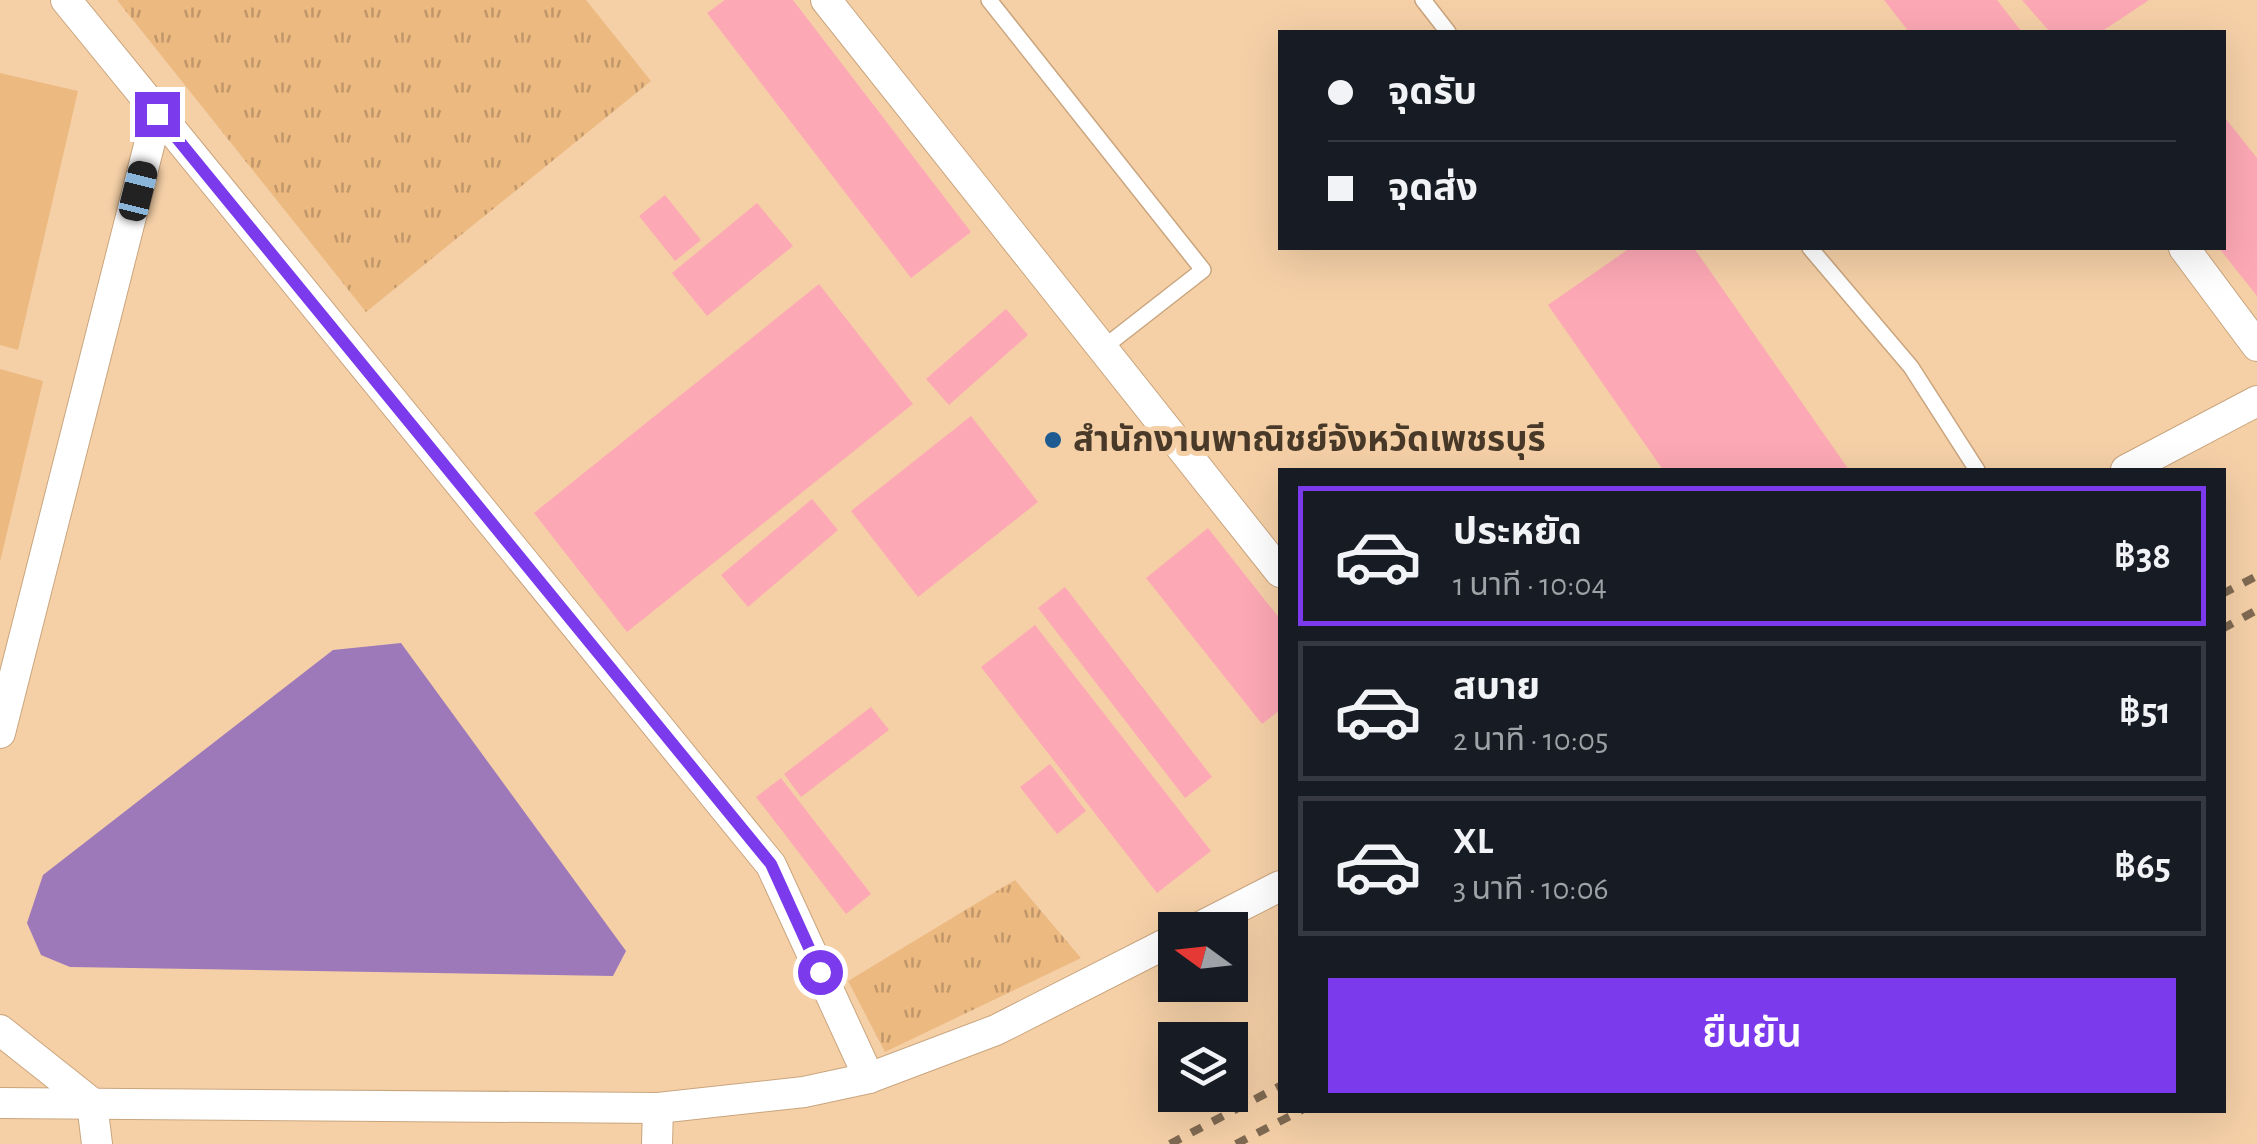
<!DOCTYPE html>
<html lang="th">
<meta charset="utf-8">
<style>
body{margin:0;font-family:"Alegreya Sans","Noto Sans Thai",sans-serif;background:#242831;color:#f1f3f6;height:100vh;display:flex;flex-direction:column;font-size:38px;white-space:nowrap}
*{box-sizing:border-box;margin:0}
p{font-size:32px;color:#9ea1a6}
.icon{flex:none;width:55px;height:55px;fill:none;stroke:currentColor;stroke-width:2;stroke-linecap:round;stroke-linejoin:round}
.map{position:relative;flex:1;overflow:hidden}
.details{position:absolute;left:1278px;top:468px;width:948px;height:645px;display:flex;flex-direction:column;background:#171b24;border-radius:0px;box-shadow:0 10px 40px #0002}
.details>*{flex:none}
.guide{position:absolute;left:1278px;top:30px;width:948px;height:220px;border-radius:0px;box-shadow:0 10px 40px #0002;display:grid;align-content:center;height:220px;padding:0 50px;background:#171b24}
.needle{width:65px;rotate:285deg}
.controls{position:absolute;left:1158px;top:912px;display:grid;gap:20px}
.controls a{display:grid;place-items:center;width:90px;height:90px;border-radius:0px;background:#171b24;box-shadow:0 10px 40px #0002;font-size:50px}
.end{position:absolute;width:45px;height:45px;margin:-22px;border:12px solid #7c3aed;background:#fff;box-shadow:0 0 0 5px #fff}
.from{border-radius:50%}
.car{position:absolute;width:30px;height:60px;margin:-30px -15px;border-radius:12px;box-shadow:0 0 8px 2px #0007;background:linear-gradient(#222 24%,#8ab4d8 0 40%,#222 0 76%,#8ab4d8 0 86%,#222 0)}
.guide b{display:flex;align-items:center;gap:35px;height:95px;font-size:38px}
.guide b+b{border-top:2px solid #363941}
.guide i{width:25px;height:25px;background:#f1f3f6}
ul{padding:18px 0 0;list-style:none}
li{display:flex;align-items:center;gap:30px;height:140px;margin:0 20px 15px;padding:0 30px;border:5px solid #363941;border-radius:0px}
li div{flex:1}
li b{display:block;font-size:38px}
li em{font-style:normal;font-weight:600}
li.active{border-color:#7c3aed}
li>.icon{width:90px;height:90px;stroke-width:1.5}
.action{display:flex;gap:20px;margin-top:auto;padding:20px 50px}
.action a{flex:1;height:115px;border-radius:0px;background:#7c3aed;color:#fff;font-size:40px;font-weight:600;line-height:115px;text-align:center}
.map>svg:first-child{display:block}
.grass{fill:url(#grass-tufts)}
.pitch{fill:#ecb981}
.water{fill:#9d79ba}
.building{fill:#fda8b5}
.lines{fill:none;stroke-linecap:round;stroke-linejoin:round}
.lane-casing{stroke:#c9a57e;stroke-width:18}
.street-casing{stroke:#c9a57e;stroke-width:32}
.lane{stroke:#fff;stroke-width:15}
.street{stroke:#fff;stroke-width:30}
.rail{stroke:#816a52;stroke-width:8;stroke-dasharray:12 12;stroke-linecap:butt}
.route{stroke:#7c3aed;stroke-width:12}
.poi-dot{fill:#1d5b91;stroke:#f5d0a7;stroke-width:4}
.labels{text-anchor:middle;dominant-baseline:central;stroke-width:10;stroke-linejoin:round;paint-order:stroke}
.poi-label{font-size:35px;font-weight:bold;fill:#483929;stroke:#f5d0a7;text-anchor:start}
</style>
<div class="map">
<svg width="2257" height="1144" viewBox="0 0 2257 1144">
<defs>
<pattern id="grass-tufts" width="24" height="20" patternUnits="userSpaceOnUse" patternTransform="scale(2.5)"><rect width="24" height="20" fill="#ecb981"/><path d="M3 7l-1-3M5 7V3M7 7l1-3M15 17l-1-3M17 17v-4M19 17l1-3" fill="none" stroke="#c1976a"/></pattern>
</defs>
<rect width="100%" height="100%" fill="#f5d0a7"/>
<g class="grass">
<polygon points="117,0 586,0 651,81 366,312"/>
<polygon points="1015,880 1081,958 885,1052 848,981"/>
</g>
<g class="pitch">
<polygon points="0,73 78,91 18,350 0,345"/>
<polygon points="0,369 43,381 0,562"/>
</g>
<polygon class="water" points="401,643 626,951 613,976 70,967 41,955 27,923 43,875 333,650"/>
<g class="building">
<polygon points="725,0 793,0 971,232 911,278 707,13"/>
<polygon points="1884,0 1997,0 2022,32 1909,32"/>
<polygon points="2022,0 2149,0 2101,32 2050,32"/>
<polygon points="2222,114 2257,158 2257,296 2219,248 2222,248"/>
<polygon points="665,195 701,240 675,261 639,216"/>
<polygon points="757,203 793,246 707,316 672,273"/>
<polygon points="1630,248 1694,248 1849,470 1663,470 1548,305"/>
<polygon points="819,284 913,404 627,632 534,513"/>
<polygon points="1006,309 1028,335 949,405 926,379"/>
<polygon points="971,416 1038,502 918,597 851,511"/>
<polygon points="812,499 838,530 748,607 721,575"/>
<polygon points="1208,528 1280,619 1280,710 1262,724 1146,578"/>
<polygon points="1065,587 1212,777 1185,798 1038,608"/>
<polygon points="1035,625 1211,851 1157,893 981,667"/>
<polygon points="871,707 889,730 801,797 784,774"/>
<polygon points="1050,764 1086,811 1057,834 1020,787"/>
<polygon points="781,778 871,894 846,914 756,797"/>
</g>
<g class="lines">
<defs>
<g id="lane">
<polyline points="989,0 1203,270 1103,348"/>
<polyline points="1423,0 1448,32"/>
<polyline points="1810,248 1911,367 1977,470"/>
</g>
<g id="street">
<polyline points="66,0 771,865 869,1078"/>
<polyline points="826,0 1280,572"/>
<polyline points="2184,248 2257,346"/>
<polyline points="2126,470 2257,401"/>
<polyline points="0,733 157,114"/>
<polyline points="1194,930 1280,886"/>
<polyline points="0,1030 92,1103 97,1144"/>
<polyline points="0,1103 658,1108 804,1092 869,1078 996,1030 1175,939"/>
<polyline points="657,1144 658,1108"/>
</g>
</defs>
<use href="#lane" class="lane-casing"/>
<use href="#street" class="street-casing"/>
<use href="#lane" class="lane"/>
<use href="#street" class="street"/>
<g class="rail">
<polyline points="2222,594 2257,576"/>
<polyline points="2222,629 2257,610"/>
<polyline points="1170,1144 1280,1086"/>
<polyline points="1236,1144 1302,1110"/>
</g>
</g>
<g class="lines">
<polyline class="route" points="157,114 771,864 820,972"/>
</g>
<circle class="poi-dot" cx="1053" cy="440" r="10"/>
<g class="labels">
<g class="poi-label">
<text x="1073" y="440">สำนักงานพาณิชย์จังหวัดเพชรบุรี</text>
</g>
</g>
</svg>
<div class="controls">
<a><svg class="needle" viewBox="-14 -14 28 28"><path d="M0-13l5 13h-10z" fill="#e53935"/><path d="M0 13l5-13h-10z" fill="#9ea1a6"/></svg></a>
<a><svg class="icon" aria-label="layers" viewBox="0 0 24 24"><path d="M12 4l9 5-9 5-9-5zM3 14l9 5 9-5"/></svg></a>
</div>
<i class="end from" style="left:820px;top:972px"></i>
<i class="end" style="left:157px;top:114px"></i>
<i class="car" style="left:138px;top:191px;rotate:14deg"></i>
<div class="guide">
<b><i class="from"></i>จุดรับ</b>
<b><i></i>จุดส่ง</b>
</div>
<section class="details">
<ul>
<li class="active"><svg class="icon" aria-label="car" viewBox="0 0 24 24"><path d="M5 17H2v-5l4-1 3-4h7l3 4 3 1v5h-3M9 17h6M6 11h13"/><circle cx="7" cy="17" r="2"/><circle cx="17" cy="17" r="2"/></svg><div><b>ประหยัด</b><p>1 นาที · 10:04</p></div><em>฿38</em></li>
<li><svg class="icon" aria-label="car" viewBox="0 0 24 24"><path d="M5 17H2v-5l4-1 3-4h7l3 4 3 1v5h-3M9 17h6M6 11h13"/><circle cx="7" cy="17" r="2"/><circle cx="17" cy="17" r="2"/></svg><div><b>สบาย</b><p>2 นาที · 10:05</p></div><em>฿51</em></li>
<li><svg class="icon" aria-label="car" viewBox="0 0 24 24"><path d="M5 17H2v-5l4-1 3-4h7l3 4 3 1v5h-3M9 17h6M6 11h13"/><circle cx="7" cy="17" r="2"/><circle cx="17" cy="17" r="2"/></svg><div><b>XL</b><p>3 นาที · 10:06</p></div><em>฿65</em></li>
</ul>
<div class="action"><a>ยืนยัน</a></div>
</section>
</div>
